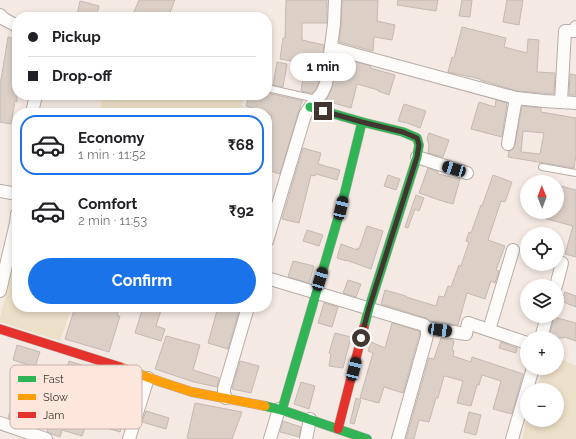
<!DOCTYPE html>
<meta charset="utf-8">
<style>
body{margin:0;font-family:Raleway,sans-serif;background:#f6f6f6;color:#202124;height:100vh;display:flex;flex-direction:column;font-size:15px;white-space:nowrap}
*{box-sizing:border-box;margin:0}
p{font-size:13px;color:#757577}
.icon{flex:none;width:22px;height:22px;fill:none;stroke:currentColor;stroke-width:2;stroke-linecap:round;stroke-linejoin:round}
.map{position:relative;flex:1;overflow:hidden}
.drawer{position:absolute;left:12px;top:108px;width:260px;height:204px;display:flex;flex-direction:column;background:#fff;border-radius:16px;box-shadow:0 2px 6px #0003}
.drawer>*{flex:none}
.banner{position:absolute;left:12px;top:12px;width:260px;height:88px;border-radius:16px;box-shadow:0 2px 6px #0003;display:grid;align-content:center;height:88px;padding:0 16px;background:#fff}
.needle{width:26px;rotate:359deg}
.buttons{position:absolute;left:520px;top:175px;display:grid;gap:8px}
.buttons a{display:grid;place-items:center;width:44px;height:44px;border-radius:50%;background:#fff;box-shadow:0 2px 6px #0003;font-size:20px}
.end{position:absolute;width:18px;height:18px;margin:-9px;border:5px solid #413630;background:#fff;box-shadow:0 0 0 2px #fff}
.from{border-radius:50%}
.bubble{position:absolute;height:28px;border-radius:14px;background:#fff;box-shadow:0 2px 6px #0003;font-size:13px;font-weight:700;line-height:28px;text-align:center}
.car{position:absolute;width:12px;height:24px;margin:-12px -6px;border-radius:5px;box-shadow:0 0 3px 1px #0007;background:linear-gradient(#222 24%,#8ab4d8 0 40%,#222 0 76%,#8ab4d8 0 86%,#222 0)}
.banner b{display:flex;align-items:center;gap:14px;height:38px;font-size:15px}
.banner b+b{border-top:1px solid #e0e0e0}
.banner i{width:10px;height:10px;background:#202124}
ul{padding:7px 0 0;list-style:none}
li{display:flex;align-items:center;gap:12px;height:60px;margin:0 8px 6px;padding:0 8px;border:2px solid transparent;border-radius:16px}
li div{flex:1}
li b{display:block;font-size:15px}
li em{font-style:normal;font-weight:700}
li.selected{border-color:#1a73e8}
li>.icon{width:36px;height:36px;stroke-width:1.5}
.button{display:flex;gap:8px;margin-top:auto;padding:8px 16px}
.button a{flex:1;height:46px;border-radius:24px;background:#1a73e8;color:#fff;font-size:16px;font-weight:700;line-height:46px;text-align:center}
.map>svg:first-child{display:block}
.green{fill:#ede0c8}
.building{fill:#dbcfc6;stroke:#c3bab4;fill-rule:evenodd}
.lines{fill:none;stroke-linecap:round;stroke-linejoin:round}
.lane-casing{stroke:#b7ada8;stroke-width:8}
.street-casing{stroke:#b7ada8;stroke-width:14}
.fast-casing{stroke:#b7ada8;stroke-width:10}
.slow-casing{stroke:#b7ada8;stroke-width:10}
.jam-casing{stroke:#b7ada8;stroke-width:10}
.lane{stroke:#fefcfb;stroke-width:6}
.street{stroke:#fefcfb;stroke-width:12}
.fast{stroke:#30b455;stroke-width:9}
.slow{stroke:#ff9f0a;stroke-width:9}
.jam{stroke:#e5322d;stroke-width:9}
.route{stroke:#413630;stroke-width:5}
.key{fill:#fde6db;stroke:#c5b1a8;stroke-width:1}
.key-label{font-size:11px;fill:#413630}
</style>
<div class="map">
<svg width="576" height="439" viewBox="0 0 576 439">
<rect width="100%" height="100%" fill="#f5e9e3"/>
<g class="green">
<polygon points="102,95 244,95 241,104 247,110 246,113 100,113"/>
<polygon points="17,249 17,307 72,307 60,341 0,322 0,318"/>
<polygon points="557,357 576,366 576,439 522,439 527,419 557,420 557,390 536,390 544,368 557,368"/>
</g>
<g class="building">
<polygon points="139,0 175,0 168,17 140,17 133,14"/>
<polygon points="286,0 327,0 327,23 302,23 302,40 324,45 319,82 316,89 312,93 301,91 305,63 280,59 283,38 285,38"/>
<polygon points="342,0 378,0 377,21 395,25 392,40 374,37 373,51 339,42 341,24"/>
<polygon points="398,0 438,0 436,11 397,5"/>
<polygon points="462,0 472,0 470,17 459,16"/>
<polygon points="507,0 523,0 519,25 503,22"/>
<polygon points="80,1 99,6 96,17 86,17 77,15"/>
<polygon points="462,27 506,38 504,47 527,53 528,39 539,40 537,72 555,73 554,94 517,91 480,80 480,79 448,72 452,57 454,58"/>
<polygon points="8,37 17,39 17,102 15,101 11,124 0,122 0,80 1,80"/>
<polygon points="337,57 371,66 370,68 395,75 389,95 378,91 378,90 357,84 351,108 326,101 333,85"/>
<polygon points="277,62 287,64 283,87 273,85"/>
<polygon points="570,74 576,75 576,95 569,95"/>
<polygon points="267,93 303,101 301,104 300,108 298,113 280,174 267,170 267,133 272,115 269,115 269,113 246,106 249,95 267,95"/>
<polygon points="496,100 507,103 502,137 471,129 479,102 495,107"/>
<polygon points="404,104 426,111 420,128 407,123 398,121"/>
<path d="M522,106L541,108V112L576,118V155L574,168L508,157L509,151L513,149L515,145ZM523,131L544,133L540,154L521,152Z"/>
<polygon points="429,133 449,140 443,157 428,153 429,146 427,138"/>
<polygon points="303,148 321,153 318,164 340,170 337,180 316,174 315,176 311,175 299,223 282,219"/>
<polygon points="428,168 438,172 438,174 460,179 453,204 442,201 419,193"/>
<polygon points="388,175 400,179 396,190 384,186"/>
<polygon points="493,175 512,182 505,202 501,201 488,240 505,246 496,270 499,271 495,283 491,281 485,299 467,293 458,325 430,321 426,318 381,304 385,290 406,296 406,297 436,306 439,296 444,297 448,286 451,287 459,265 461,266 469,242 466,241 469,232 471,233 481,205 482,206"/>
<polygon points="557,185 576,190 576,257 565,254 573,226 532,215 533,212 557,212"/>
<polygon points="416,195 424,198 419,211 415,209 408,228 405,227"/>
<polygon points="367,226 383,231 371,269 346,260 346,261 337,258 341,244 357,250 357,248 359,249"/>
<polygon points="307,230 323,235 319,246 303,241"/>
<polygon points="293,261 314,266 309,283 288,277"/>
<polygon points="348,280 361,284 356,297 343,293"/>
<polygon points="565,292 576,296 576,307 561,301"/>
<polygon points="324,303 338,307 332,327 318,323"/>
<polygon points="75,307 89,307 105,312 107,307 119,307 117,316 120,316 109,352 65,339"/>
<polygon points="143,307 162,307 156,326 165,329 161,341 135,333"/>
<polygon points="218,307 240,307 228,349 208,343"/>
<polygon points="554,317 576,323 576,341 564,337 564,338 549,338"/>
<polygon points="392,323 419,331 420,332 403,393 384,387 379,403 360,398 373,353 368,351 371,342 385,348"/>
<polygon points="335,333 351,337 343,368 329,366 331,354 329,353"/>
<polygon points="166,336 200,345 193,370 219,378 217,387 194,382 155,369"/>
<polygon points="441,338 453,340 453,341 454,341 452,350 454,351 453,356 471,362 472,357 523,374 512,414 493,409 501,381 482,375 479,385 477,385 471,406 457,403 463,381 445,376 444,376 438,398 436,398 429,422 419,420 414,439 406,439 429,358 434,359"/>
<polygon points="501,342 517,348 516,353 499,348"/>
<polygon points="17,345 40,352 35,367 13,360"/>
<path d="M69,361L127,379L137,383L131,403H132L131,407L128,417H125L120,432L87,422L82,436L62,430L60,437L52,434L47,432L48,429L21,420V422L8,418L14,399L27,403L26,405L53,413H54L60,393L36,385L39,375L62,382ZM80,376L101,383L100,388L112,391L106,409L73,399Z"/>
<polygon points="240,361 259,366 251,393 232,389"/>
<polygon points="301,382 315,386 309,409 294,404"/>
<polygon points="356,398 361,400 354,424 350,423"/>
<polygon points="195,403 242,412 232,439 192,439 187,438"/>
<polygon points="146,411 169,418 166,429 142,422"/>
<polygon points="469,412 481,415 476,435 464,432"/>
<polygon points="283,421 301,427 299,437 280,432"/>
</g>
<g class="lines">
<defs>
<g id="lane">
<polyline points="267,88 316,99"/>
<polyline points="542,167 576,173"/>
</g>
<g id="street">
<polyline points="0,15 4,19 17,26"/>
<polyline points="331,48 516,98"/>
<polyline points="561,102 565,31 575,31 576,27"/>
<polyline points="32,113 36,95"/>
<polyline points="508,144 516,98 544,101 576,103"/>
<polyline points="417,157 467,173"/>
<polyline points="0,191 17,194"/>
<polyline points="267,241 305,115 310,107 322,93 326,84 334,24 335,0"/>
<path d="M267,278L424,325C429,331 427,336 425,343L398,439"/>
<polyline points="556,286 562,263"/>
<polyline points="0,291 16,223 17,214"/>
<polyline points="427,328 466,334 468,323 527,343"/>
<polyline points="489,330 513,250"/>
<polyline points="541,338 547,316"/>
<polyline points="226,398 224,394 224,389 248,307"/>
<polyline points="0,423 46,439"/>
<polyline points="129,439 148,378"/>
<polyline points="270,439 279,409"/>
<polyline points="306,439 310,419"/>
<polyline points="512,439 533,368"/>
</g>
<g id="fast">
<polyline points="310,107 362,122 403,132 417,138 419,145 417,157 369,308 364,327"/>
<polyline points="265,406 282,410 367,439"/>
<polyline points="282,410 341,208 362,122"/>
</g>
<polyline id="slow" points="120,367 161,382 192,392 265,406"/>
<g id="jam">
<polyline points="0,329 120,367"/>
<polyline points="338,429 364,327"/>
</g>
</defs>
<use href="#lane" class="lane-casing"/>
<use href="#street" class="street-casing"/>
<use href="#fast" class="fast-casing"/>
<use href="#slow" class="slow-casing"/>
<use href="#jam" class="jam-casing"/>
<use href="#lane" class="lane"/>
<use href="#street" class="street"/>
<use href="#fast" class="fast"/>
<use href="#slow" class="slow"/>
<use href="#jam" class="jam"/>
</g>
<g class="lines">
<polyline class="route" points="323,111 362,122 403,132 417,138 419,145 417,157 369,308 361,338"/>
</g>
<rect x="10" y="365" width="132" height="64" rx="6" class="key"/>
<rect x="18" y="376" width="18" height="6" fill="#30b455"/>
<rect x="18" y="394" width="18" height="6" fill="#ff9f0a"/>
<rect x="18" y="412" width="18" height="6" fill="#e5322d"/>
<g class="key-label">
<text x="43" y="383">Fast</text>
<text x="43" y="401">Slow</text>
<text x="43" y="419">Jam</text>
</g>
</svg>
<div class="buttons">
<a><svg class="needle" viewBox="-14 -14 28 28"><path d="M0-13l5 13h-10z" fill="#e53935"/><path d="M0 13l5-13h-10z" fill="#757577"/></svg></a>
<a><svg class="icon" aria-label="locate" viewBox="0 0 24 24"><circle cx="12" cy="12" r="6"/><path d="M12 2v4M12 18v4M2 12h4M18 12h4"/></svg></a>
<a><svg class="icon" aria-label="layers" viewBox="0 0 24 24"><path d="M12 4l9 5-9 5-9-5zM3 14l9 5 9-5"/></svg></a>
<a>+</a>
<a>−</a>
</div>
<i class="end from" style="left:361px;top:338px"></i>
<i class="end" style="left:323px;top:111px"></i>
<div class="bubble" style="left:290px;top:53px;width:66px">1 min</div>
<i class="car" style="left:454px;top:169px;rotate:287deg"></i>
<i class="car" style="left:341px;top:208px;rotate:13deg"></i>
<i class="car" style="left:320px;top:279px;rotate:17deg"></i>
<i class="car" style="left:440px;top:330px;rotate:98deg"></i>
<i class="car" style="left:354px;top:369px;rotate:14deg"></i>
<div class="banner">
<b><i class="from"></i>Pickup</b>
<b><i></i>Drop-off</b>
</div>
<section class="drawer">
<ul>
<li class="selected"><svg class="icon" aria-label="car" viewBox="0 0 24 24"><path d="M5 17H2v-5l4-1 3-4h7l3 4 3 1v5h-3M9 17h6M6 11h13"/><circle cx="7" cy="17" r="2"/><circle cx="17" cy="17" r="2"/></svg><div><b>Economy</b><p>1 min · 11:52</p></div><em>₹68</em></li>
<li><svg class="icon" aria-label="car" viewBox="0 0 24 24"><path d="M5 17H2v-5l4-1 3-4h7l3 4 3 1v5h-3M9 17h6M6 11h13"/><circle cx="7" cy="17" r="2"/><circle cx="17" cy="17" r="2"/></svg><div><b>Comfort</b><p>2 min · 11:53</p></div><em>₹92</em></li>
</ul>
<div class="button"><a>Confirm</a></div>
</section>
</div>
